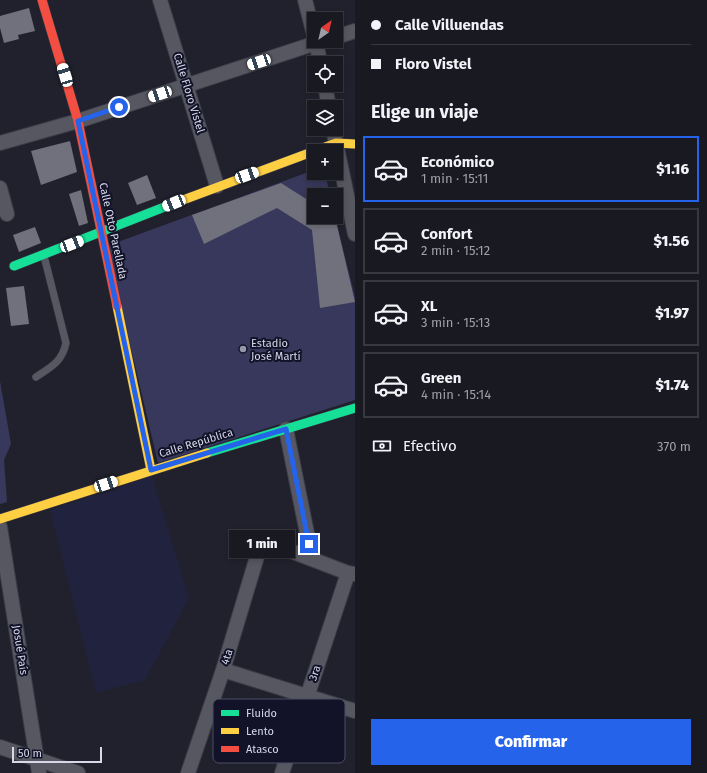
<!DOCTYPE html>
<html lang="es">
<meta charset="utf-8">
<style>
body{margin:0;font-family:"Fira Sans",sans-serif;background:#26262f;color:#f1f3f6;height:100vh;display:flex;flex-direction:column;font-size:15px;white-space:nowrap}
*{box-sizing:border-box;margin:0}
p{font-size:13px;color:#9fa0a5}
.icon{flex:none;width:22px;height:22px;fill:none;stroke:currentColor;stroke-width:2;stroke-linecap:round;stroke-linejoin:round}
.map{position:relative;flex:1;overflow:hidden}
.side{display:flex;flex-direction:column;background:#191922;width:352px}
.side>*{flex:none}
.top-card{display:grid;align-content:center;height:88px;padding:0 16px;background:#191922}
.needle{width:26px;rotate:34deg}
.buttons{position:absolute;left:307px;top:12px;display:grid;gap:8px}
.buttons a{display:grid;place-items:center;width:36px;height:36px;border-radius:0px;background:#191922;box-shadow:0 2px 6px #0003,0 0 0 1px #373840;font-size:20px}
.scale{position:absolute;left:12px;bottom:10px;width:90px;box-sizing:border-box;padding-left:4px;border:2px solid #d6d8e8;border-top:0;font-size:11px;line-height:14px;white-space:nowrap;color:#d6d8e8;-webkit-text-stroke:3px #121329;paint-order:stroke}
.end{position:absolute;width:18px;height:18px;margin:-9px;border:5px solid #2563eb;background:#fff;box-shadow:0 0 0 2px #fff}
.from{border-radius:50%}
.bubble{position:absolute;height:28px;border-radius:0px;background:#191922;box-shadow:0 2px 6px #0003,0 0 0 1px #373840;font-size:13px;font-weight:800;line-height:28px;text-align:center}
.car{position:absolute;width:12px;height:24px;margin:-12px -6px;border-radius:5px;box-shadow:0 0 3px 1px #0007;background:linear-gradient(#fff 24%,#345 0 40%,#fff 0 76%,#345 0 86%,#fff 0)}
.top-card b{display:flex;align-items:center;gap:14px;height:38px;font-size:15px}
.top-card b+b{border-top:1px solid #373840}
.top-card i{width:10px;height:10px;background:#f1f3f6}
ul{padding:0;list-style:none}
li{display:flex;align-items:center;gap:12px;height:66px;margin:0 8px 6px;padding:0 8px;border:2px solid #373840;border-radius:0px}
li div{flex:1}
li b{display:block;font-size:15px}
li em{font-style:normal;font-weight:800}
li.on{border-color:#2563eb}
li>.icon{width:36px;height:36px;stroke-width:1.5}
h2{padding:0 16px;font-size:18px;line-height:48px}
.pay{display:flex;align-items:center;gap:10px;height:44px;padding:0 16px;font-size:15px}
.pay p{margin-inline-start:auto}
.cta{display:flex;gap:8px;margin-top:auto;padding:8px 16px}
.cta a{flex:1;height:46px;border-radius:0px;background:#2563eb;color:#fff;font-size:16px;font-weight:800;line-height:46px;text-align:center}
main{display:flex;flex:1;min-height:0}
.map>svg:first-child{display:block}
.built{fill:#21223d}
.green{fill:#37385b}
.building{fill:#70717c}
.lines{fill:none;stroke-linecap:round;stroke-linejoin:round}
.lane-casing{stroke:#3c3c47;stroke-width:8}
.street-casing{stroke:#3c3c47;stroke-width:16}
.fast-casing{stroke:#3c3c47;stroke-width:10}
.slow-casing{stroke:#3c3c47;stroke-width:10}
.jam-casing{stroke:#3c3c47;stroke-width:10}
.lane{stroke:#565760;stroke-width:7}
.street{stroke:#565760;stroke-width:14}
.fast{stroke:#16e098;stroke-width:9}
.slow{stroke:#ffcf43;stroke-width:9}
.jam{stroke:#f24e42;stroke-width:9}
.route{stroke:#2563eb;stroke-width:5}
.poi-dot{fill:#9798a7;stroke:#121329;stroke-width:1.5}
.labels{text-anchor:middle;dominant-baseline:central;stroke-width:4;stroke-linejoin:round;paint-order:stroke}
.street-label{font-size:11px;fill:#d6d8e8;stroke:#121329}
.poi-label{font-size:11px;fill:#d6d8e8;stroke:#121329;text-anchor:start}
.key{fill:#121329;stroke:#4d4e62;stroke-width:1}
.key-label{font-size:11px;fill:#d6d8e8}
</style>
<main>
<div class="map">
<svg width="355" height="773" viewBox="0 0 355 773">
<rect width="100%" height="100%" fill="#21212d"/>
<polygon class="built" points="152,476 189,598 145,680 96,693 50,510"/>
<g class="green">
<polygon points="314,170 314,173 325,173 330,195 314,195 314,217 335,217 355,297 355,400 158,463 107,246"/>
<polygon points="0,381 11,444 4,460 7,502 0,504"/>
</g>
<g class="building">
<polygon points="29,8 35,31 18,35 19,39 4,43 0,28 0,16"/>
<polygon points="70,141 77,172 41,185 31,151"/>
<polygon points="147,175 156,198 137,205 128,183"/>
<polygon points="281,183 314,204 314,217 335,217 355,302 320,308 312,230 277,208 204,244 192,215"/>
<polygon points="81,190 88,223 79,226 69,194"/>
<polygon points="35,227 41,243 19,252 13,235"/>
<polygon points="24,286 29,324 11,326 6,288"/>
</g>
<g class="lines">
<defs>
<path id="lane" d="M36,377C51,367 62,362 66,343L44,256"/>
<g id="street">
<polyline points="160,0 217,186"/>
<polyline points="305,0 314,35"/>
<polyline points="336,37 355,31"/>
<polyline points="316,41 320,63"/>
<polyline points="325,85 329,107"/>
<polyline points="333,129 355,234"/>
<polyline points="0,143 78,121 322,41"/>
<polyline points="0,188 7,214"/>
<polyline points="286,429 312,558"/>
<polyline points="0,527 39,773"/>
<polyline points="223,670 355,711"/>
<polyline points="0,747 78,773"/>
<polyline points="188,773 223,670 262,540 348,573 355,574"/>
<polyline points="282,773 348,573"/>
</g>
<g id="fast">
<polyline points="14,266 167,206"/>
<polyline points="207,453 355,408"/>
</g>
<g id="slow">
<polyline points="167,206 336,143 355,144"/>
<polyline points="117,306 151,470"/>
<polyline points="0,519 207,453"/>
</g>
<polyline id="jam" points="42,0 78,121 117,306"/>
</defs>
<use href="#lane" class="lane-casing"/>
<use href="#street" class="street-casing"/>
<use href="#fast" class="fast-casing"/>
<use href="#slow" class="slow-casing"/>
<use href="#jam" class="jam-casing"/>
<use href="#lane" class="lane"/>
<use href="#street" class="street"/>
<use href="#fast" class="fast"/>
<use href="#slow" class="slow"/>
<use href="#jam" class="jam"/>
</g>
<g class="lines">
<polyline class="route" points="119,107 78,121 151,470 286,429 309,544"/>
</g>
<circle class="poi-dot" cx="243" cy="349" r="4"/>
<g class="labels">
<g class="street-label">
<text transform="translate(189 93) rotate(73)">Calle Floro Vistel</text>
<text transform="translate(113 231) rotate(78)">Calle Otto Parellada</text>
<text transform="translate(196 443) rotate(-17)">Calle República</text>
<text transform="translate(20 650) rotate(81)">Josué País</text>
<text transform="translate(227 657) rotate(-73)">4ta</text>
<text transform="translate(315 673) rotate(-71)">3ra</text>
</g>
<g class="poi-label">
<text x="251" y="343">Estadio<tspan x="251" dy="13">José Martí</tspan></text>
</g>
</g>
<rect x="213" y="699" width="132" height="64" rx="6" class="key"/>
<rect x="221" y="710" width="18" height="6" fill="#16e098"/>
<rect x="221" y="728" width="18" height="6" fill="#ffcf43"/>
<rect x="221" y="746" width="18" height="6" fill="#f24e42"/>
<g class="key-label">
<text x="246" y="717">Fluido</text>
<text x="246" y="735">Lento</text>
<text x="246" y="753">Atasco</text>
</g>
</svg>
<div class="buttons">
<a><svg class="needle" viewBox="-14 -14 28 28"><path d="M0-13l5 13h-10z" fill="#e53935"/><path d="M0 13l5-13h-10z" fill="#9fa0a5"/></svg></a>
<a><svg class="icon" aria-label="locate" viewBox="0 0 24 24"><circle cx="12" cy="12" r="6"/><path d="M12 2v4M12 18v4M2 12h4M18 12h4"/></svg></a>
<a><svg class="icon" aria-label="layers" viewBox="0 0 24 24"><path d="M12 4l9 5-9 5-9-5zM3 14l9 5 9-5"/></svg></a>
<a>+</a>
<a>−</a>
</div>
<div class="scale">50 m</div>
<i class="end from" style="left:119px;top:107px"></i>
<i class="end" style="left:309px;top:544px"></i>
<div class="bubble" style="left:229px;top:530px;width:66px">1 min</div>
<i class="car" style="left:259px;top:62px;rotate:252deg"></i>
<i class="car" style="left:65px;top:75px;rotate:343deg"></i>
<i class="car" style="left:160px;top:94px;rotate:252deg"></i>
<i class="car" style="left:247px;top:175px;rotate:70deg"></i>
<i class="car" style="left:174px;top:203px;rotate:248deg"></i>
<i class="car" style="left:72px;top:244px;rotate:69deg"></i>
<i class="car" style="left:106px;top:484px;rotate:72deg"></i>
</div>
<section class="side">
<div class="top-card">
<b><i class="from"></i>Calle Villuendas</b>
<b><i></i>Floro Vistel</b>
</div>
<h2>Elige un viaje</h2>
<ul>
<li class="on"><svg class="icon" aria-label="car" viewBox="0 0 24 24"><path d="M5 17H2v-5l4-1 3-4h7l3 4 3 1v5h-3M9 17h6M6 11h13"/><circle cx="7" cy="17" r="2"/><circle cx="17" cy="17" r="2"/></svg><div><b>Económico</b><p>1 min · 15:11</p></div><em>$1.16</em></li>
<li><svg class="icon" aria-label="car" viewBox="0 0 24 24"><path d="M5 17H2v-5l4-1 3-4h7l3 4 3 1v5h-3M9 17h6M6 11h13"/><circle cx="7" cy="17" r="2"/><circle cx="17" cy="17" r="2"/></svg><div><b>Confort</b><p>2 min · 15:12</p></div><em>$1.56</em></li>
<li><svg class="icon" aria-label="car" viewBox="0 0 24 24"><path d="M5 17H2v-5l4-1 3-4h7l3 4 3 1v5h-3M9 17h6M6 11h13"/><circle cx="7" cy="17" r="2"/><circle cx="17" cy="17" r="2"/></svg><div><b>XL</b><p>3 min · 15:13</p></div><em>$1.97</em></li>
<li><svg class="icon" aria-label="car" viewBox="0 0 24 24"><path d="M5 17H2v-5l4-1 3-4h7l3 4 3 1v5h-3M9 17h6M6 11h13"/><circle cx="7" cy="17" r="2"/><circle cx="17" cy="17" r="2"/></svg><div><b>Green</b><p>4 min · 15:14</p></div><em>$1.74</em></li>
</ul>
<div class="pay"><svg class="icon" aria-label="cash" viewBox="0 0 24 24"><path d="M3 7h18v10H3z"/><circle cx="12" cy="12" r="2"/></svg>Efectivo<p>370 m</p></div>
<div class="cta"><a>Confirmar</a></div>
</section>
</main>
